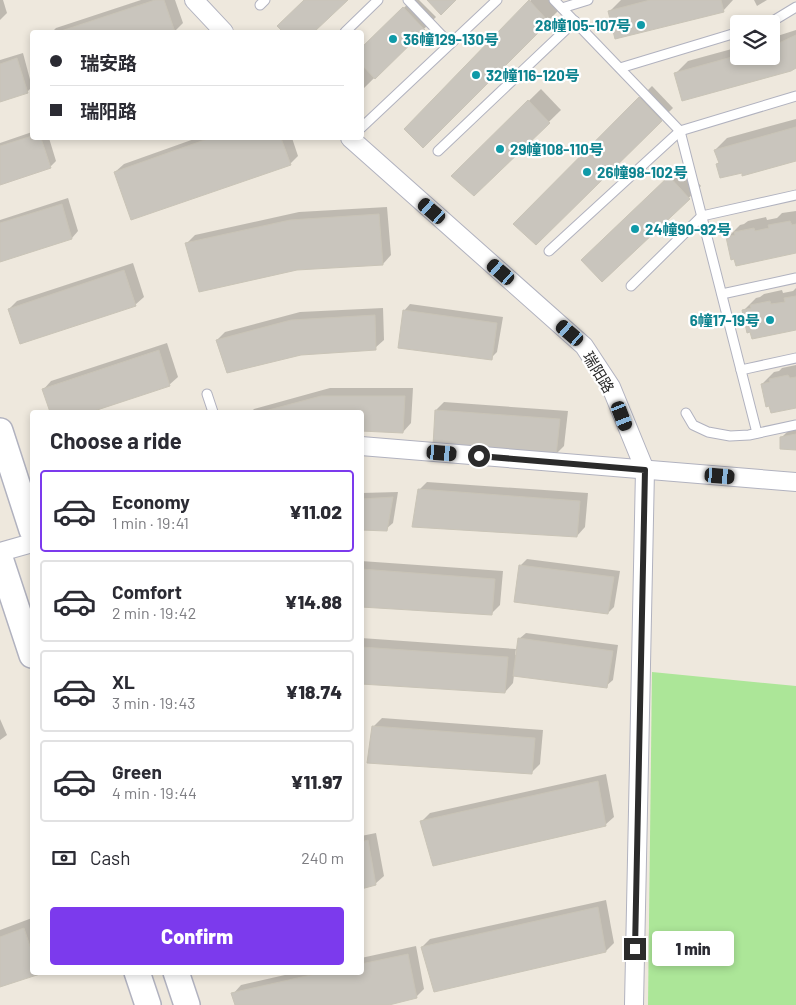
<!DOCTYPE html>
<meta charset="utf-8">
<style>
body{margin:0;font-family:Barlow,"Noto Sans SC",sans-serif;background:#f2f2f3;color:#2b2b33;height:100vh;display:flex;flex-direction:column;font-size:19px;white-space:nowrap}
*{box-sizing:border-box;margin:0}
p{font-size:16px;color:#7c7c81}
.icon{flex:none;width:28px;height:28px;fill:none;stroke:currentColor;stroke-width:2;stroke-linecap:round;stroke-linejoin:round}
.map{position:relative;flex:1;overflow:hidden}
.sheet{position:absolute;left:30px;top:410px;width:334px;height:565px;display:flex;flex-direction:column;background:#fff;border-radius:5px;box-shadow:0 2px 8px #0003}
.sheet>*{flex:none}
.banner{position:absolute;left:30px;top:30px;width:334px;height:110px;border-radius:5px;box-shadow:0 2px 8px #0003;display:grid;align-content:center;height:110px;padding:0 20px;background:#fff}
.buttons{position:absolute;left:730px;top:15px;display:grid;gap:10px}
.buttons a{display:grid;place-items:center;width:50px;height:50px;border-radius:5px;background:#fff;box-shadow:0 2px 8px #0003;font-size:25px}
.end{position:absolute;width:22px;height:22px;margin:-11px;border:6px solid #2b2b2b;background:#fff;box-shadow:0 0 0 2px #fff}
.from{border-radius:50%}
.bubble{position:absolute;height:35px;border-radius:5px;background:#fff;box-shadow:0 2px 8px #0003;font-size:16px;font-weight:800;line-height:35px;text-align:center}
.car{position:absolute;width:15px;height:30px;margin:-15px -8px;border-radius:6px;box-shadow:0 0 4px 1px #0007;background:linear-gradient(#222 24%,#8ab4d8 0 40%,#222 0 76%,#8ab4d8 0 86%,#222 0)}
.banner b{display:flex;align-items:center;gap:18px;height:48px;font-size:19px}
.banner b+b{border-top:1px solid #e1e1e2}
.banner i{width:12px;height:12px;background:#2b2b33}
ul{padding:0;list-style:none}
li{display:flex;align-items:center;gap:15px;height:82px;margin:0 10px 8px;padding:0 10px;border:2px solid #e1e1e2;border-radius:5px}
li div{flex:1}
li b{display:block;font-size:19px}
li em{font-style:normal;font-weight:800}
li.selected{border-color:#7c3aed}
li>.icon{width:45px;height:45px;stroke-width:1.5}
h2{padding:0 20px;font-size:22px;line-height:60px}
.pay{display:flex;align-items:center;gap:12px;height:55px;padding:0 20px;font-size:19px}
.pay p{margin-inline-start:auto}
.button{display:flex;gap:10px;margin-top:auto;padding:10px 20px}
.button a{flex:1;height:58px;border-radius:5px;background:#7c3aed;color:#fff;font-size:20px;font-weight:800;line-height:58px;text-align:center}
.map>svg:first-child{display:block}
.green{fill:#ace698}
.shadow{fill:#0003}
.building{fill:#c9c5bd;stroke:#c9c4b7}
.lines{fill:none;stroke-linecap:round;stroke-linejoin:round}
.lane-casing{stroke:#b1b2bf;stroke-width:11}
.street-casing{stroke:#b1b2bf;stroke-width:20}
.secondary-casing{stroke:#b1b2bf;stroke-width:28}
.lane{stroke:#fff;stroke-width:9}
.street{stroke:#fff;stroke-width:18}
.secondary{stroke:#fff;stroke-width:25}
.route{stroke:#2b2b2b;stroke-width:6}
.culture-dot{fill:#0f9aa8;stroke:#fff;stroke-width:2}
.labels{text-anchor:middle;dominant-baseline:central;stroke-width:4.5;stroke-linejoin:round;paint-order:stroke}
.culture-label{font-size:15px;font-weight:bold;fill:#0d838f;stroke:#fff;text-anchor:start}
.street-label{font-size:15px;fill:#2b2b2b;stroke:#fff}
</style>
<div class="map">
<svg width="796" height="1005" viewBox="0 0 796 1005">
<rect width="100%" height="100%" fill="#eee8dd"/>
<polygon class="green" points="652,672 796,686 796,1005 648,1005"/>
<g class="shadow">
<polygon points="0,0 3,0 7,13 0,20"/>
<polygon points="141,0 175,0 183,23 174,32 52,32 56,28"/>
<polygon points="305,0 346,0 312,32 285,32 278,26"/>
<polygon points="412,0 419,0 436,17 361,91 361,49"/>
<polygon points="531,0 551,0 560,9 423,146 406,129"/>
<polygon points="621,0 733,0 723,11 610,11"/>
<polygon points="754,0 767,0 757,6"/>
<polygon points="796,30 796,67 676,73 688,61 739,47 739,56 771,56 771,38"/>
<polygon points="23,53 32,87 27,92 0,101 0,60"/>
<polygon points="652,86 673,108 536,243 515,224"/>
<polygon points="541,89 561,110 474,195 452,176"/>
<polygon points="796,119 796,160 742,172 717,164 720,162 715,150 727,138"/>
<polygon points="32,132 32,138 49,138 56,161 50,167 0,183 0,143"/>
<polygon points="197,138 292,138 298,156 290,164 115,172 124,164"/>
<polygon points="682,165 701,186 603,281 594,248"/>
<polygon points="68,198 78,231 72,238 0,261 0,220"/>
<polygon points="387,207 391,255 383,264 187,243 195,235 299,212"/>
<polygon points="796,211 796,252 728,237 740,225 744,224 748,221 766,217 767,220 777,218 782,213"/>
<polygon points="133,263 144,297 135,305 9,309 17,301"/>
<polygon points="796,288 796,329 744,310 756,298 760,297 764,294 782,290 783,293 793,291"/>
<polygon points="410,304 503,317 497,352 491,358 404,311"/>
<polygon points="383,308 384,340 375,348 217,340 225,332 300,312"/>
<polygon points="167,343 178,377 169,385 87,412 51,412 43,390 51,381"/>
<polygon points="796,365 796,406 762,384 774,372 779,371 782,368"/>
<polygon points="330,388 413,388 411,423 403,432 361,412 251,412 254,409"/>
<polygon points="444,402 568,411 564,446 556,454 436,410"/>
<polygon points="796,428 796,449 781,438 789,430"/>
<polygon points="427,482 588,493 585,527 577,536 419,490"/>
<polygon points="398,492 393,523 386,529 361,528 361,493"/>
<polygon points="527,559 620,571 614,607 608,613 521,565"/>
<polygon points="361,561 503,571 500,605 492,613 361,605"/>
<polygon points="526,633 618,645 613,680 606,686 514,675 513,683 505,692 361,683 361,638 516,649 515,655 517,655 519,639"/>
<polygon points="382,718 543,730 540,764 532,772 374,726"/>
<polygon points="0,719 7,735 0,740"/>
<polygon points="606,774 614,817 605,825 422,821 430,813"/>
<polygon points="376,833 384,876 375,884 361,887 361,836"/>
<polygon points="606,900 614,943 606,951 422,947 430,939"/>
<polygon points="32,918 32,972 0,986 0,930"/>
<polygon points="416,946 424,989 416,997 383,1005 236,1005 233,994 241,985 298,972 361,972 361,958"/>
</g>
<g class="building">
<polygon points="155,0 164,0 175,32 58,32"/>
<polygon points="304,0 348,0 314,32 283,32 277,26"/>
<polygon points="427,0 456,0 441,15"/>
<polygon points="529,0 549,22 423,148 404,129"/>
<polygon points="650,0 721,0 724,12 615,39 608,11"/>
<polygon points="403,7 425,30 375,79 361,64 361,48"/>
<polygon points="796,35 796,68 791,71 682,101 674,73 739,55 739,56 771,56 771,46 779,43"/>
<polygon points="17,58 28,93 0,102 0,64"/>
<polygon points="639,97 662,121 536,245 513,224"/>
<polygon points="528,100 550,123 474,196 451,176"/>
<polygon points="796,127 796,161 742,176 742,173 720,178 716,164 719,163 714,150"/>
<polygon points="32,136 32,138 41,138 51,168 0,185 0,146"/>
<polygon points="210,138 281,138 291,165 131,220 114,172"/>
<polygon points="669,176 690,199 602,282 581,260"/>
<polygon points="62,204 72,239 0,262 0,223"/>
<polygon points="379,214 383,265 297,270 199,292 185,243 290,220"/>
<polygon points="790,221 792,225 796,224 796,253 736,266 734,259 731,260 726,237 735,235 734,232 754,228 755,231 769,228 768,225"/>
<polygon points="124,270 136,306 20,344 8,309"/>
<polygon points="796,296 796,330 752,339 750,332 747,333 742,310 751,308 750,305 770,301 771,304 785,302 784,298"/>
<polygon points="403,310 497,323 492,360 398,348"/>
<polygon points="375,315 376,350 301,355 227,373 216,340 291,320"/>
<polygon points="159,350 170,386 91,412 50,412 42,389"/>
<polygon points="788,375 790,378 796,377 796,408 771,413 769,406 766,407 761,384 770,382 769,379"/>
<polygon points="321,396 405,396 403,433 361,431 361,412 261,412"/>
<polygon points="435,410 560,419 556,456 433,446"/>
<polygon points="796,434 796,450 780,449 780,437"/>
<polygon points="418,489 580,501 577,537 412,527"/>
<polygon points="393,497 387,531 361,530 361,499"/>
<polygon points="519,565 614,577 608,614 514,602"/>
<polygon points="361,569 495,579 492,615 361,607"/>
<polygon points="518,638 613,651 607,688 513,676"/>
<polygon points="361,647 508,657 505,693 361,684"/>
<polygon points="372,726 535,738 532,774 367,763"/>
<polygon points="598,781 606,826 433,866 420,821"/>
<polygon points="368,840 376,885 361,889 361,842"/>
<polygon points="598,907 606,952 434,992 421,947"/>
<polygon points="24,928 32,952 32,972 39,972 40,974 0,987 0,937"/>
<polygon points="408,954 417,998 389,1005 235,1005 231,993 324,972 361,972 361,964"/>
</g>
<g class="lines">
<defs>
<g id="lane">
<polyline points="408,0 450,44"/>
<polyline points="554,0 680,131 757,433"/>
<polyline points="260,5 265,0"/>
<polyline points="562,8 588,0"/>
<polyline points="768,24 796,7"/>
<polyline points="345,32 378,0"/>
<polyline points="620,68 739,32"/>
<polyline points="361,128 497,0"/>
<polyline points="438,151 575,21"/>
<polyline points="549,251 680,131 796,96"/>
<polyline points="631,286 702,216 796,195"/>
<polyline points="722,294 796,278"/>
<polyline points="741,370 796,358"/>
<polyline points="207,394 213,412"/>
<polyline points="686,413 693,425 708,432 730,436 749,435 796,425"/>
</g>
<g id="street">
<polyline points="194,0 224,32"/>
<polyline points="350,138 584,346 611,387 645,470 634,1005"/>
<polyline points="361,446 796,482"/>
<polyline points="0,552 32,543"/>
</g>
<g id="secondary">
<polyline points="0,431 32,530"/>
<polyline points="0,558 32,655"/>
<polyline points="137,972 148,1005"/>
<polyline points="176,972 187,1005"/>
</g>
</defs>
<use href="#lane" class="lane-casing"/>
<use href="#street" class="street-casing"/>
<use href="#secondary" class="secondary-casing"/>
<use href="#lane" class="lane"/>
<use href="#street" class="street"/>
<use href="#secondary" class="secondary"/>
</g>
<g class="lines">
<polyline class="route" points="479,456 645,470 635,949"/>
</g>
<g class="culture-dot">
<circle cx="641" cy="25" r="5"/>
<circle cx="393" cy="39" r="5"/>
<circle cx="476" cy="75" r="5"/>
<circle cx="500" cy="149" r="5"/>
<circle cx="587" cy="172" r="5"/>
<circle cx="635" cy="229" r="5"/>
<circle cx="770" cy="320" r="5"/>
</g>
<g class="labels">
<g class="culture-label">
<text x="631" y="25" text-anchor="end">28幢105-107号</text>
<text x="403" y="39">36幢129-130号</text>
<text x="486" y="75">32幢116-120号</text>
<text x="510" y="149">29幢108-110号</text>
<text x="597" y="172">26幢98-102号</text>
<text x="645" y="229">24幢90-92号</text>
<text x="760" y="320" text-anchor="end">6幢17-19号</text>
</g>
<g class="street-label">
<text transform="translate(599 372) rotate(59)">瑞阳路</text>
</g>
</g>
</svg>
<div class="buttons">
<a><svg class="icon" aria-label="layers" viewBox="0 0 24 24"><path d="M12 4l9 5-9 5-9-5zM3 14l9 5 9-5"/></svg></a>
</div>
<i class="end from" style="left:479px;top:456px"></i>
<i class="end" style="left:635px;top:949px"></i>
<div class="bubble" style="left:652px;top:931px;width:82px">1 min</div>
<i class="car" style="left:432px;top:211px;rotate:311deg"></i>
<i class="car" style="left:501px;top:272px;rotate:311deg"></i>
<i class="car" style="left:570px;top:333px;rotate:311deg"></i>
<i class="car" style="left:622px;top:416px;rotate:159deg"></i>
<i class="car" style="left:442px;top:453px;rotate:95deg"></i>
<i class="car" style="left:720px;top:476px;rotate:95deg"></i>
<div class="banner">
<b><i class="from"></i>瑞安路</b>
<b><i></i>瑞阳路</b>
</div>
<section class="sheet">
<h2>Choose a ride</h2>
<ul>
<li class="selected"><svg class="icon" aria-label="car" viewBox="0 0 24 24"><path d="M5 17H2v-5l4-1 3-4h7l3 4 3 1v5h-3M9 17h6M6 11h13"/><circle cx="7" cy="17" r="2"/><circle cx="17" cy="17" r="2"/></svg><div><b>Economy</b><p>1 min · 19:41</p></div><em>¥11.02</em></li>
<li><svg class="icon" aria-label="car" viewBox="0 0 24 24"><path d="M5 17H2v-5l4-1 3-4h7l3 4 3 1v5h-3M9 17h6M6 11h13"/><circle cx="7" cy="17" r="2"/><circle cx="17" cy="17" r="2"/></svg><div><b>Comfort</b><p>2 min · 19:42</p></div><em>¥14.88</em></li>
<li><svg class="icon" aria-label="car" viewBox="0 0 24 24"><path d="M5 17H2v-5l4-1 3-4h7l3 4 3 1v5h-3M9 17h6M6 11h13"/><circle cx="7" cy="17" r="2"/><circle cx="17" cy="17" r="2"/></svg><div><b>XL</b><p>3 min · 19:43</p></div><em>¥18.74</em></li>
<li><svg class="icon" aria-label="car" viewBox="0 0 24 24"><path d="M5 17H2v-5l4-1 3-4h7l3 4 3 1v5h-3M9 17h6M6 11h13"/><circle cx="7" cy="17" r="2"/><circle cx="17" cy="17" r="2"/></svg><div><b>Green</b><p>4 min · 19:44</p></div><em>¥11.97</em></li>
</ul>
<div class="pay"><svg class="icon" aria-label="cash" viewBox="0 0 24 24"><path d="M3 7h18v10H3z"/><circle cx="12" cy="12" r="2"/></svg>Cash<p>240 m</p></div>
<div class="button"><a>Confirm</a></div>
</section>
</div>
